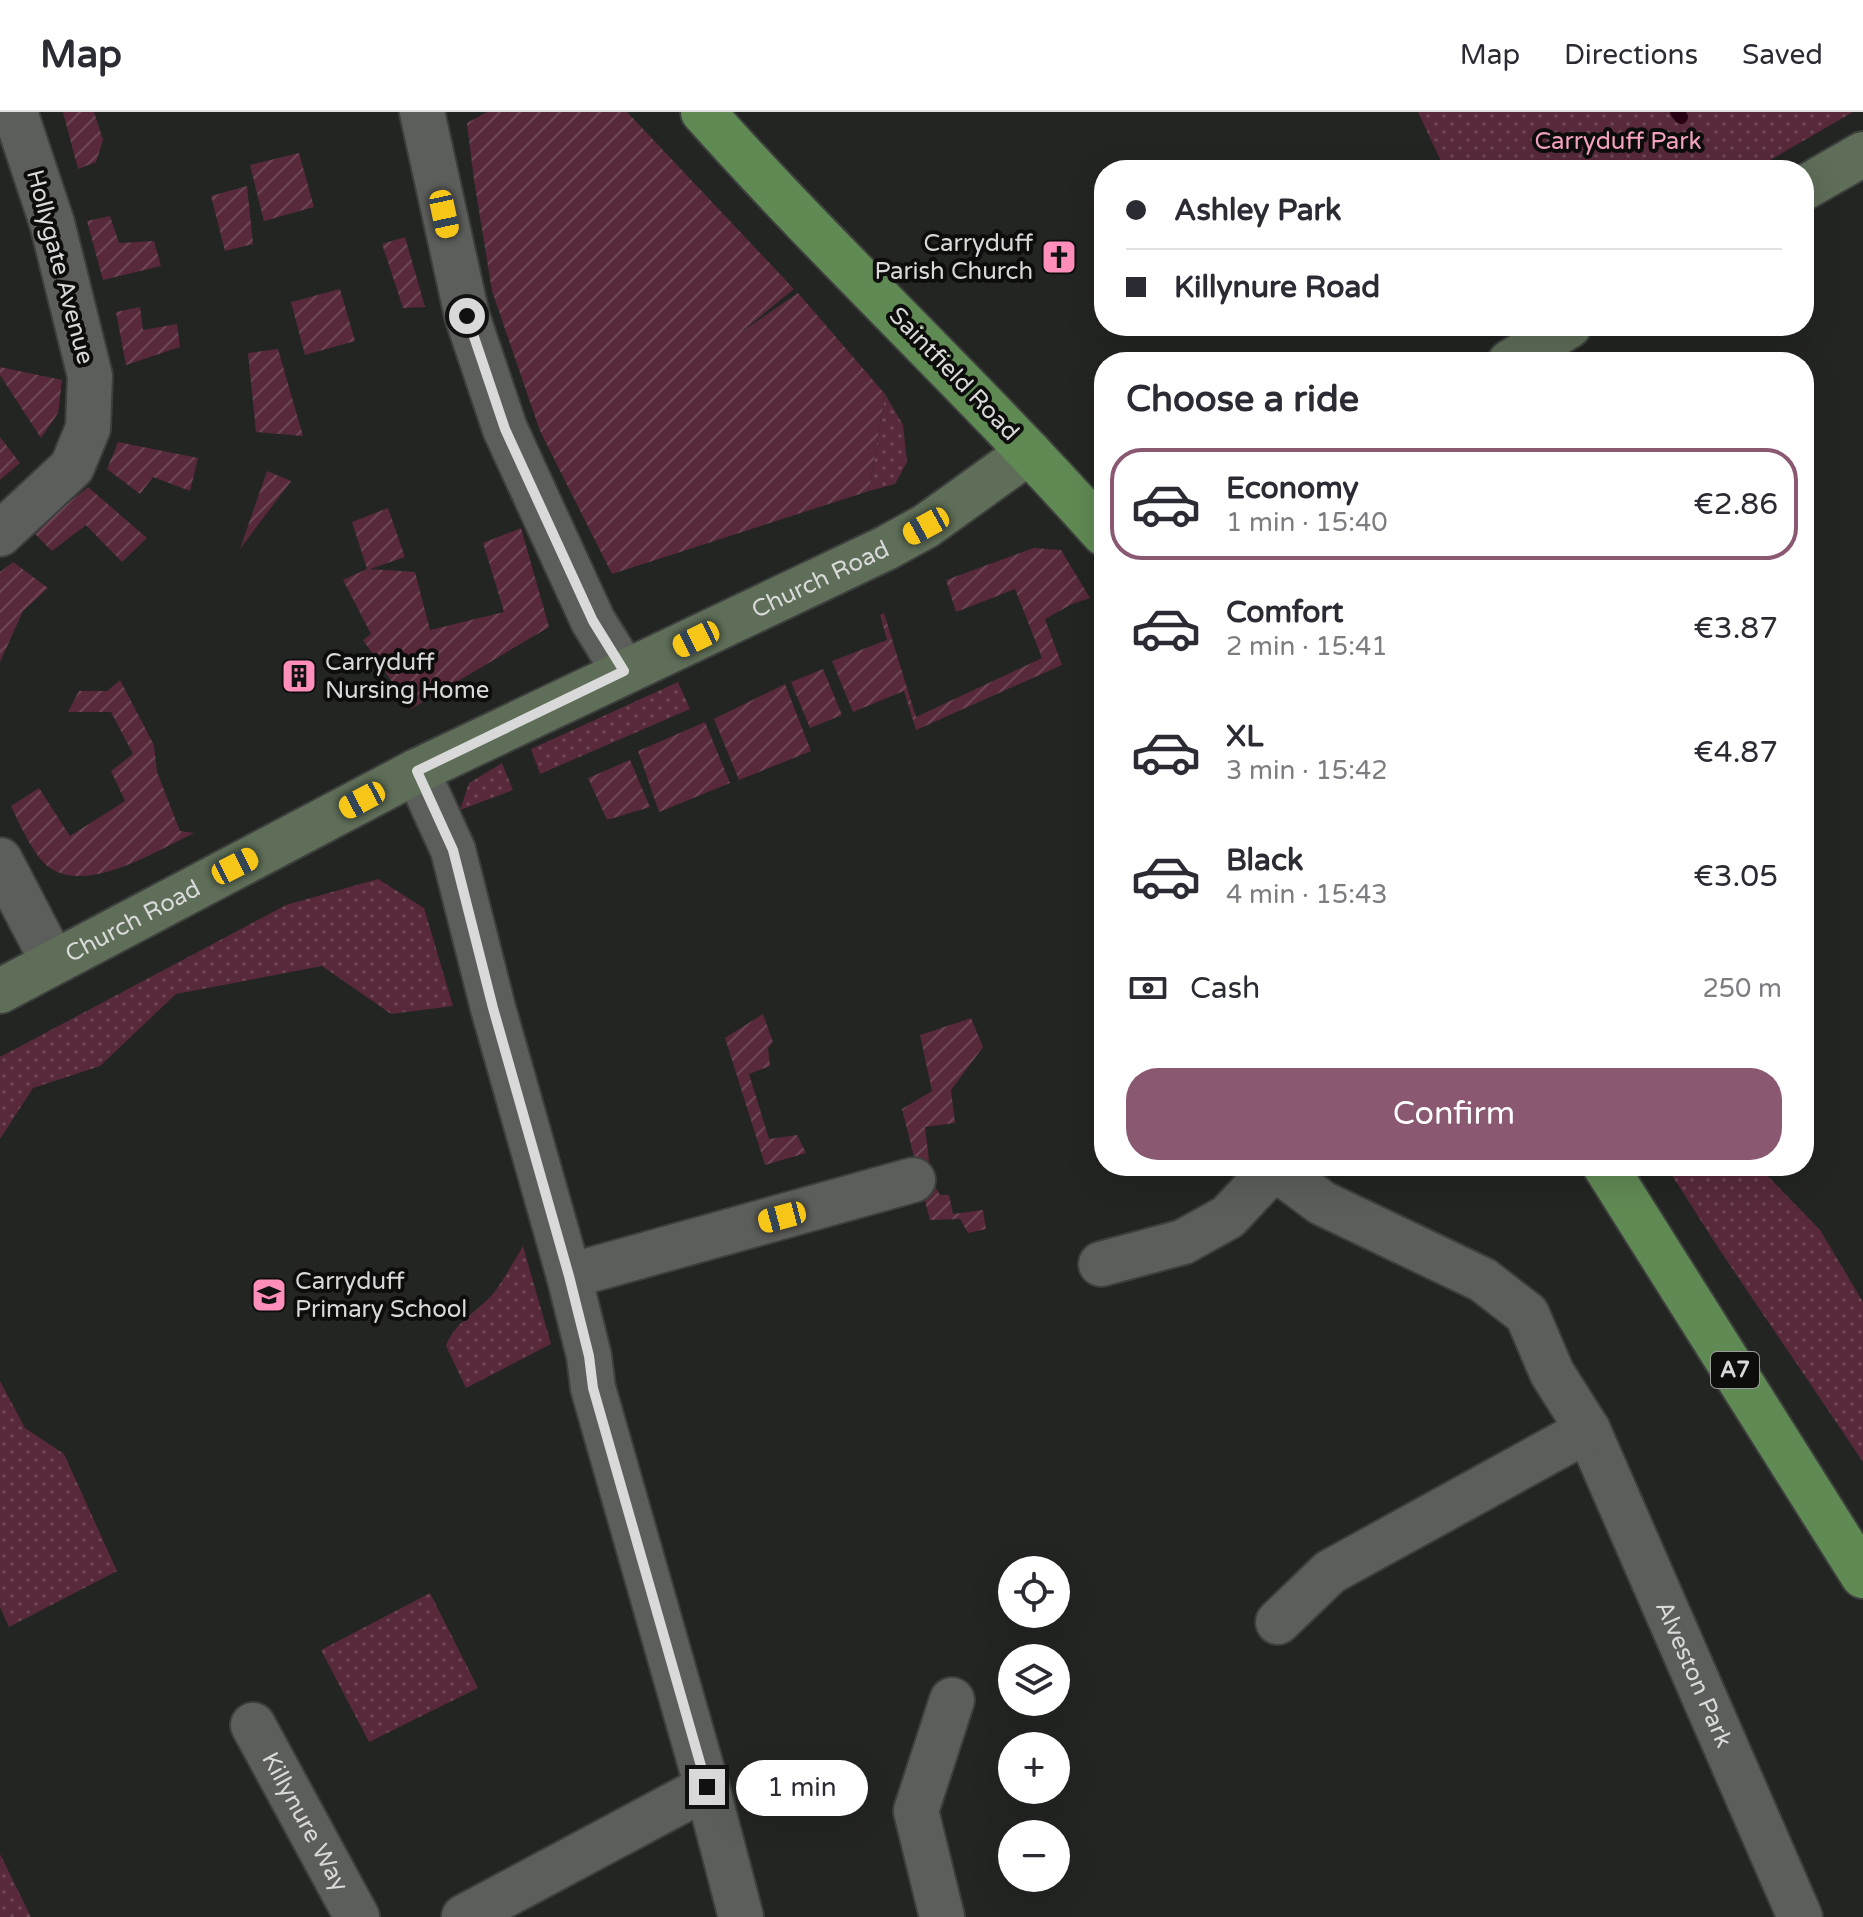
<!DOCTYPE html>
<meta charset="utf-8">
<style>
body{margin:0;font-family:"Varela Round",sans-serif;background:#f7f7f7;color:#2b2b33;height:100vh;display:flex;flex-direction:column;font-size:30px;white-space:nowrap}
*{box-sizing:border-box;margin:0}
p{font-size:26px;color:#7c7c81}
.icon{flex:none;width:44px;height:44px;fill:none;stroke:currentColor;stroke-width:2;stroke-linecap:round;stroke-linejoin:round}
.map{position:relative;flex:1;overflow:hidden}
.panel{position:absolute;left:1094px;top:240px;width:720px;height:824px;display:flex;flex-direction:column;background:#fff;border-radius:32px;box-shadow:0 8px 32px #0002}
.panel>*{flex:none}
.banner{position:absolute;left:1094px;top:48px;width:720px;height:176px;border-radius:32px;box-shadow:0 8px 32px #0002;display:grid;align-content:center;height:176px;padding:0 32px;background:#fff}
.controls{position:absolute;left:998px;top:1444px;display:grid;gap:16px}
.controls a{display:grid;place-items:center;width:72px;height:72px;border-radius:50%;background:#fff;box-shadow:0 8px 32px #0002;font-size:40px}
.end{position:absolute;width:36px;height:36px;margin:-18px;border:10px solid #d8d9d8;background:#111;box-shadow:0 0 0 4px #111}
.from{border-radius:50%}
.bubble{position:absolute;height:56px;border-radius:28px;background:#fff;box-shadow:0 8px 32px #0002;font-size:26px;font-weight:600;line-height:56px;text-align:center}
.car{position:absolute;width:24px;height:48px;margin:-24px -12px;border-radius:10px;box-shadow:0 0 6px 2px #0007;background:linear-gradient(#f5c518 24%,#345 0 40%,#f5c518 0 76%,#345 0 86%,#f5c518 0)}
.banner b{display:flex;align-items:center;gap:28px;height:76px;font-size:30px}
.banner b+b{border-top:2px solid #e1e1e2}
.banner i{width:20px;height:20px;background:#2b2b33}
ul{padding:0;list-style:none}
li{display:flex;align-items:center;gap:24px;height:112px;margin:0 16px 12px;padding:0 16px;border:4px solid transparent;border-radius:32px}
li div{flex:1}
li b{display:block;font-size:30px}
li em{font-style:normal;font-weight:600}
li.selected{border-color:#8a5870}
li>.icon{width:72px;height:72px;stroke-width:1.5}
h2{padding:0 32px;font-size:36px;line-height:96px}
.pay{display:flex;align-items:center;gap:20px;height:88px;padding:0 32px;font-size:30px}
.pay p{margin-inline-start:auto}
.cta{display:flex;gap:16px;margin-top:auto;padding:16px 32px}
.cta a{flex:1;height:92px;border-radius:32px;background:#8a5870;color:#fff;font-size:32px;font-weight:600;line-height:92px;text-align:center}
header{display:flex;align-items:center;gap:48px;box-sizing:border-box;height:112px;padding:0 40px;background:#fff;border-bottom:2px solid #e1e1e2}
header strong{font-size:38px}
nav{display:flex;gap:44px;margin-inline-start:auto;font-size:28px}
.map>svg:first-child{display:block}
.grass{fill:url(#grass-dots)}
.garden{fill:url(#garden-furrows)}
.lines{fill:none;stroke-linecap:round;stroke-linejoin:round}
.stream{stroke:#280013;stroke-width:14}
.minor-casing{stroke:#3d3f3d;stroke-width:48}
.secondary-casing{stroke:#3d3f3d;stroke-width:48}
.trunk-casing{stroke:#3d3f3d;stroke-width:48}
.minor{stroke:#5c5e5b;stroke-width:44}
.secondary{stroke:#5e6e58;stroke-width:44}
.trunk{stroke:#608a54;stroke-width:44}
.route{stroke:#d8d9d8;stroke-width:10}
.labels{text-anchor:middle;dominant-baseline:central;stroke-width:8;stroke-linejoin:round;paint-order:stroke}
.shield{fill:#0d0d0c;stroke:#9b9c9b;stroke-width:2}
.shield-label{font-size:22px;font-weight:bold;fill:#d8d9d8}
.park-label{font-size:24px;fill:#f5a2c0;stroke:#0d0d0c}
.poi-label{font-size:24px;fill:#d8d9d8;stroke:#0d0d0c;text-anchor:start}
.street-label{font-size:24px;fill:#d8d9d8;stroke:#0d0d0c}
</style>
<header>
<strong>Map</strong>
<nav><a>Map</a><a>Directions</a><a>Saved</a></nav>
</header>
<div class="map">
<svg width="1863" height="1805" viewBox="0 0 1863 1805">
<defs>
<pattern id="grass-dots" width="8" height="8" patternUnits="userSpaceOnUse" patternTransform="scale(2)"><rect width="8" height="8" fill="#57293b"/><path d="M2 2h.1M6 6h.1" fill="none" stroke="#6e4757" stroke-width="1.8" stroke-linecap="round"/></pattern>
<pattern id="garden-furrows" width="10" height="10" patternUnits="userSpaceOnUse" patternTransform="scale(2)"><rect width="10" height="10" fill="#57293b"/><path d="M-1 1l2-2M0 10L10 0M9 11l2-2" fill="none" stroke="#6e4757"/></pattern>
</defs>
<rect width="100%" height="100%" fill="#232522"/>
<g class="grass">
<polygon points="1418,0 1853,0 1753,58 1445,58"/>
<polygon points="885,282 903,313 907,350 895,372 869,379"/>
<polygon points="678,570 690,597 540,662 531,637"/>
<polygon points="502,651 513,678 460,698 469,671"/>
<polygon points="378,767 424,796 453,894 391,902 322,854 176,882 100,954 33,976 0,1027 0,945 286,793"/>
<polygon points="1666,1054 1758,1054 1820,1118 1863,1190 1863,1350 1717,1134"/>
<path d="M523,1134L551,1232L466,1276L446,1234C454,1210 481,1198 496,1178C506,1164 514,1149 523,1134Z"/>
<polygon points="0,1269 25,1316 64,1342 117,1459 9,1515 0,1495"/>
<polygon points="430,1481 478,1576 369,1630 321,1538"/>
<polygon points="0,1742 31,1805 0,1805"/>
</g>
<g class="garden">
<polygon points="63,0 94,0 103,28 96,50 78,57"/>
<polygon points="487,0 627,0 794,177 740,221 798,181 885,282 869,379 612,462 540,319 492,179 474,68 467,11"/>
<polygon points="299,41 314,95 264,109 250,53"/>
<polygon points="247,74 253,132 225,139 211,84"/>
<polygon points="110,104 119,131 154,129 161,154 103,168 87,109"/>
<polygon points="405,125 425,195 403,196 382,132"/>
<polygon points="340,177 355,229 305,243 291,190"/>
<polygon points="140,195 143,218 177,212 180,235 126,253 116,200"/>
<polygon points="278,237 303,324 256,320 248,241"/>
<polygon points="0,255 62,268 58,301 41,326 0,263"/>
<polygon points="0,325 20,351 0,368"/>
<polygon points="118,330 198,346 190,379 153,365 140,382 107,357"/>
<polygon points="267,359 291,369 240,437"/>
<polygon points="88,375 147,426 122,450 86,413 52,439 33,420"/>
<polygon points="388,396 405,445 370,457 415,460 430,518 504,500 483,431 521,416 549,515 411,597 363,528 371,522 343,468 367,457 352,410"/>
<polygon points="1034,436 1061,438 1090,486 1072,492 1045,507 1062,553 916,618 904,579 853,600 832,549 887,528 880,503 884,501 916,605 1042,546 1015,477 956,500 946,468"/>
<polygon points="13,450 48,476 23,499 0,550 0,460"/>
<polygon points="823,557 842,603 810,616 791,570"/>
<path d="M120,568L154,633L157,660L180,719L194,721C158,738 89,782 50,756C34,745 19,711 11,694L39,676L70,724L125,689L111,659L133,642L111,600H68L79,579H107Z"/>
<polygon points="785,572 811,639 739,668 714,607"/>
<polygon points="705,610 730,671 659,700 638,639"/>
<polygon points="630,648 650,695 607,708 588,666"/>
<polygon points="763,902 773,930 768,936 770,954 749,962 769,1027 797,1023 806,1041 765,1053 725,926"/>
<polygon points="971,906 983,935 951,978 955,1011 925,1015 929,1049 916,1053 902,997 932,979 920,923"/>
<polygon points="933,1071 940,1083 949,1083 953,1102 983,1098 986,1117 968,1121 960,1107 930,1108 921,1074"/>
</g>
<g class="lines">
<polyline class="stream" points="1677,0 1681,5"/>
<defs>
<g id="minor">
<polyline points="422,0 467,204 505,317 593,509 624,559"/>
<polyline points="0,422 72,355 88,316 90,264 52,111 15,0"/>
<polyline points="417,659 453,738 493,896 569,1164 589,1244 593,1276 707,1675 741,1805"/>
<polyline points="0,748 53,850"/>
<path id="s1" d="M1272,1054L1322,1091L1483,1168L1527,1202L1552,1261L1588,1318L1800,1805"/>
<polyline points="1101,1152 1183,1130 1228,1105 1274,1056"/>
<polyline points="569,1164 913,1068"/>
<polyline points="1278,1510 1330,1460 1588,1318"/>
<path id="s2" d="M253,1613L357,1805"/>
<polyline points="464,1805 707,1675"/>
<polyline points="942,1805 916,1699 952,1588"/>
</g>
<g id="secondary">
<polyline points="1804,76 1863,42"/>
<polyline points="1510,250 1569,214"/>
<path id="s3" d="M0,879L417,659L886,436L926,414L1029,340"/>
</g>
<g id="trunk">
<path d="M703,0C832,145 975,277 1104,422"/>
<polyline points="1605,1054 1863,1464"/>
</g>
</defs>
<use href="#minor" class="minor-casing"/>
<use href="#secondary" class="secondary-casing"/>
<use href="#trunk" class="trunk-casing"/>
<use href="#minor" class="minor"/>
<use href="#secondary" class="secondary"/>
<use href="#trunk" class="trunk"/>
</g>
<g class="lines">
<polyline class="route" points="467,204 505,317 593,509 624,559 417,659 453,738 493,896 569,1164 589,1244 593,1276 707,1675"/>
</g>
<defs>
<symbol id="church-square" viewBox="-11 -11 22 22"><rect x="-9" y="-9" width="18" height="18" rx="4" fill="#ff8eba" stroke="#0d0d0c"/><path d="M-1.2-6h2.4v3.5h3.3v2.4h-3.3V6h-2.4V-.1h-3.3v-2.4h3.3Z" fill="#111"/></symbol>
<symbol id="building-square" viewBox="-11 -11 22 22"><rect x="-9" y="-9" width="18" height="18" rx="4" fill="#ff8eba" stroke="#0d0d0c"/><path d="M-4-6H4V6H1V3H-1V6H-4ZM-2.5-4.3h1.7v1.8h-1.7ZM.8-4.3h1.7v1.8H.8ZM-2.5-1h1.7V.8h-1.7ZM.8-1h1.7V.8H.8Z" fill="#111"/></symbol>
<symbol id="school-square" viewBox="-11 -11 22 22"><rect x="-9" y="-9" width="18" height="18" rx="4" fill="#ff8eba" stroke="#0d0d0c"/><path d="M0-5L7-2L0 1L-7-2ZM-4 1L0 2.5L4 1V4Q0 6-4 4Z" fill="#111"/></symbol>
</defs>
<g fill-rule="evenodd">
<use href="#church-square" x="1039" y="125" width="40" height="40"/>
<use href="#building-square" x="279" y="544" width="40" height="40"/>
<use href="#school-square" x="249" y="1163" width="40" height="40"/>
</g>
<g class="labels">
<rect class="shield" x="1711" y="1240" width="48" height="36" rx="6"/>
<g class="shield-label">
<text x="1735" y="1258">A7</text>
</g>
<g class="park-label">
<text x="1618" y="29">Carryduff Park</text>
</g>
<g class="poi-label">
<text x="1033" y="131" text-anchor="end">Carryduff<tspan x="1033" dy="28">Parish Church</tspan></text>
<text x="325" y="550">Carryduff<tspan x="325" dy="28">Nursing Home</tspan></text>
<text x="295" y="1169">Carryduff<tspan x="295" dy="28">Primary School</tspan></text>
</g>
<g class="street-label">
<text transform="translate(60 155) rotate(75)">Hollygate Avenue</text>
<text transform="translate(954 262) rotate(46)">Saintfield Road</text>
<text stroke="none"><textPath href="#s3" startOffset="918">Church Road</textPath></text>
<text stroke="none"><textPath href="#s3" startOffset="150">Church Road</textPath></text>
<text stroke="none"><textPath href="#s1" startOffset="694">Alveston Park</textPath></text>
<text stroke="none"><textPath href="#s2" startOffset="110">Killynure Way</textPath></text>
</g>
</g>
</svg>
<div class="controls">
<a><svg class="icon" aria-label="locate" viewBox="0 0 24 24"><circle cx="12" cy="12" r="6"/><path d="M12 2v4M12 18v4M2 12h4M18 12h4"/></svg></a>
<a><svg class="icon" aria-label="layers" viewBox="0 0 24 24"><path d="M12 4l9 5-9 5-9-5zM3 14l9 5 9-5"/></svg></a>
<a>+</a>
<a>−</a>
</div>
<i class="end from" style="left:467px;top:204px"></i>
<i class="end" style="left:707px;top:1675px"></i>
<div class="bubble" style="left:736px;top:1648px;width:132px">1 min</div>
<i class="car" style="left:444px;top:102px;rotate:168deg"></i>
<i class="car" style="left:926px;top:414px;rotate:241deg"></i>
<i class="car" style="left:696px;top:527px;rotate:244deg"></i>
<i class="car" style="left:362px;top:688px;rotate:242deg"></i>
<i class="car" style="left:235px;top:754px;rotate:63deg"></i>
<i class="car" style="left:782px;top:1105px;rotate:255deg"></i>
<div class="banner">
<b><i class="from"></i>Ashley Park</b>
<b><i></i>Killynure Road</b>
</div>
<section class="panel">
<h2>Choose a ride</h2>
<ul>
<li class="selected"><svg class="icon" aria-label="car" viewBox="0 0 24 24"><path d="M5 17H2v-5l4-1 3-4h7l3 4 3 1v5h-3M9 17h6M6 11h13"/><circle cx="7" cy="17" r="2"/><circle cx="17" cy="17" r="2"/></svg><div><b>Economy</b><p>1 min · 15:40</p></div><em>€2.86</em></li>
<li><svg class="icon" aria-label="car" viewBox="0 0 24 24"><path d="M5 17H2v-5l4-1 3-4h7l3 4 3 1v5h-3M9 17h6M6 11h13"/><circle cx="7" cy="17" r="2"/><circle cx="17" cy="17" r="2"/></svg><div><b>Comfort</b><p>2 min · 15:41</p></div><em>€3.87</em></li>
<li><svg class="icon" aria-label="car" viewBox="0 0 24 24"><path d="M5 17H2v-5l4-1 3-4h7l3 4 3 1v5h-3M9 17h6M6 11h13"/><circle cx="7" cy="17" r="2"/><circle cx="17" cy="17" r="2"/></svg><div><b>XL</b><p>3 min · 15:42</p></div><em>€4.87</em></li>
<li><svg class="icon" aria-label="car" viewBox="0 0 24 24"><path d="M5 17H2v-5l4-1 3-4h7l3 4 3 1v5h-3M9 17h6M6 11h13"/><circle cx="7" cy="17" r="2"/><circle cx="17" cy="17" r="2"/></svg><div><b>Black</b><p>4 min · 15:43</p></div><em>€3.05</em></li>
</ul>
<div class="pay"><svg class="icon" aria-label="cash" viewBox="0 0 24 24"><path d="M3 7h18v10H3z"/><circle cx="12" cy="12" r="2"/></svg>Cash<p>250 m</p></div>
<div class="cta"><a>Confirm</a></div>
</section>
</div>
